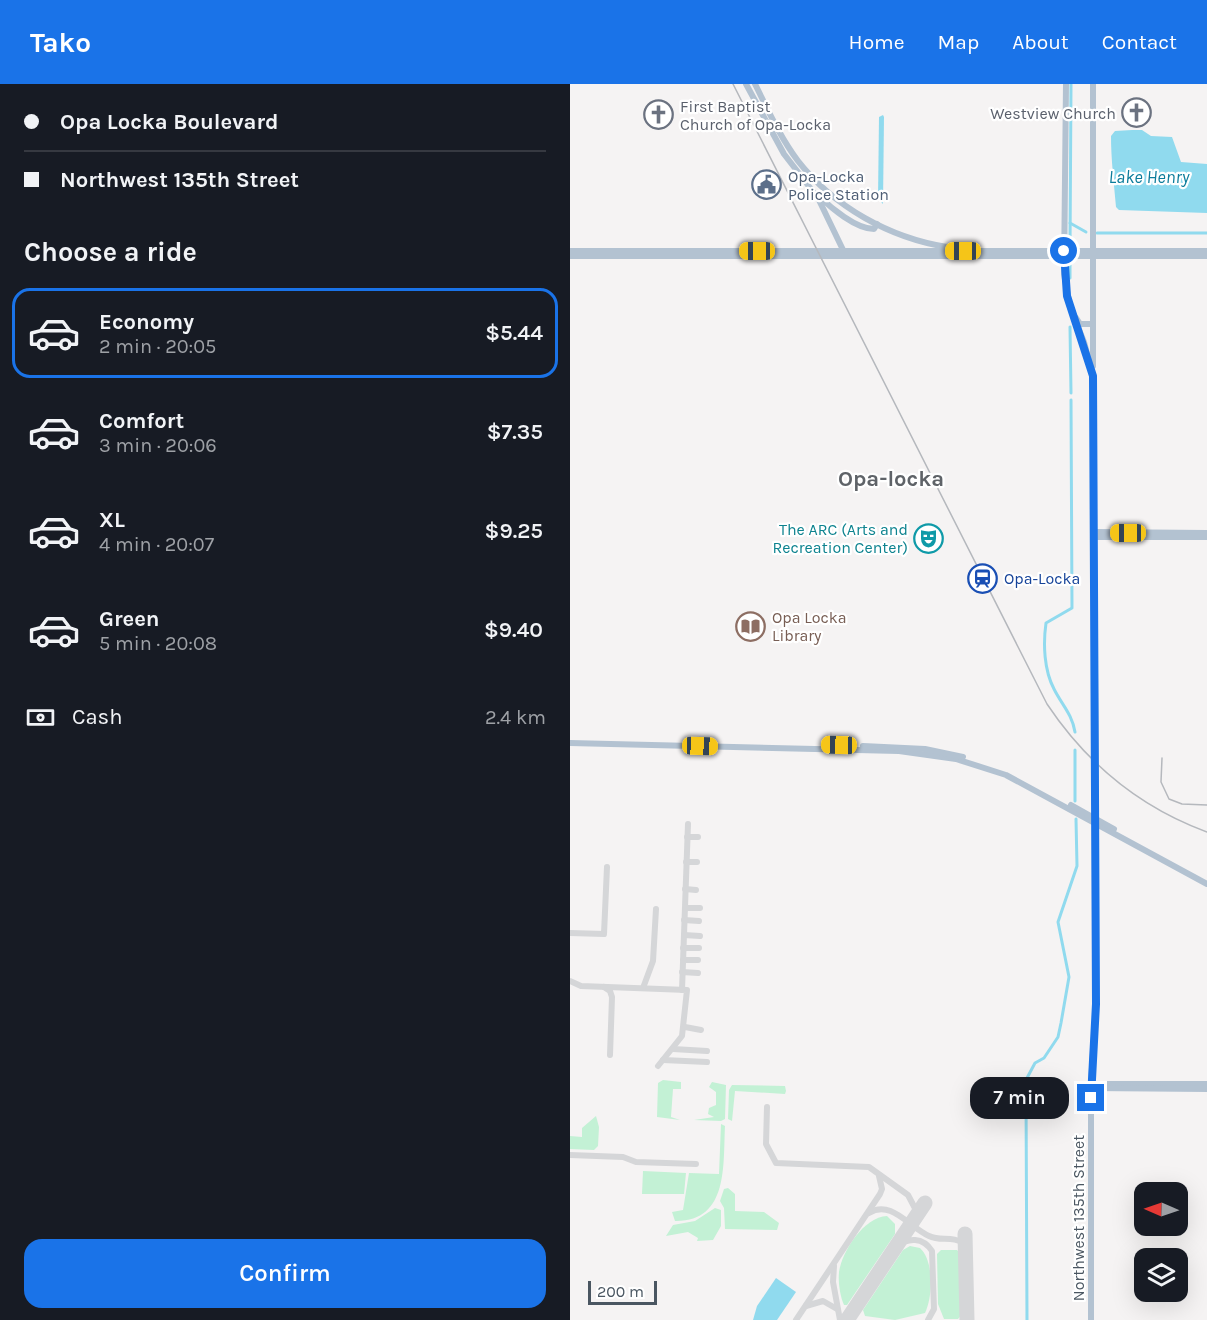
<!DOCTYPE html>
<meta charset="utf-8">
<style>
body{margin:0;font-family:Karla,sans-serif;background:#20242c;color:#f1f3f6;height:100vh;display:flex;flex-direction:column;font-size:22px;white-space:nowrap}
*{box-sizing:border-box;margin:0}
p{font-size:20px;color:#9ea1a6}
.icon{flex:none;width:33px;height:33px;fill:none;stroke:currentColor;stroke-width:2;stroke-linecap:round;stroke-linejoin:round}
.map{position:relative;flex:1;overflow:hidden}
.side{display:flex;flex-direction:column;background:#171b24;width:570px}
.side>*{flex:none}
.banner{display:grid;align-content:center;height:132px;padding:0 24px;background:#171b24}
.needle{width:39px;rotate:272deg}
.controls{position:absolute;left:564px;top:1098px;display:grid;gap:12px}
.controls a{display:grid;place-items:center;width:54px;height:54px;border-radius:12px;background:#171b24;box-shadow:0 6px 24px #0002;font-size:30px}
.scale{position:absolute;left:18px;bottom:15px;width:69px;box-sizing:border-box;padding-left:6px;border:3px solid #4a5661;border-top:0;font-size:16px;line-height:21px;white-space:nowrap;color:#4a5661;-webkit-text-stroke:4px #fff;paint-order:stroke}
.end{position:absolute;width:27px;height:27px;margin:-14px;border:8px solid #1a73e8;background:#fff;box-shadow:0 0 0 3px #fff}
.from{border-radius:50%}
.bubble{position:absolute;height:42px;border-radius:18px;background:#171b24;box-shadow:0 6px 24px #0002;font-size:20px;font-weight:600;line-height:42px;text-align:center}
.car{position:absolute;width:18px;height:36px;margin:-18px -9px;border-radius:8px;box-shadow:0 0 4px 2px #0007;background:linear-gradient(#f5c518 24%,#345 0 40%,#f5c518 0 76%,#345 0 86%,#f5c518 0)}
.banner b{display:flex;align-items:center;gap:21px;height:57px;font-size:22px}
.banner b+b{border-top:2px solid #363941}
.banner i{width:15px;height:15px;background:#f1f3f6}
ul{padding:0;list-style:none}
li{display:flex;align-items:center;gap:18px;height:90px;margin:0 12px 9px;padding:0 12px;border:3px solid transparent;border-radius:18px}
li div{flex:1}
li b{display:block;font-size:22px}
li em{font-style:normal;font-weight:600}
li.on{border-color:#1a73e8}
li>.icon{width:54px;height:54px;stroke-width:1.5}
h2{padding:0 24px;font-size:27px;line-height:72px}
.pay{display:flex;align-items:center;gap:15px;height:66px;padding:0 24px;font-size:22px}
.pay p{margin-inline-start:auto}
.primary-button{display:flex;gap:12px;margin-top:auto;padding:12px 24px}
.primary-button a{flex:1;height:69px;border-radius:18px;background:#1a73e8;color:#fff;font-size:24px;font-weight:600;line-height:69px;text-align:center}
header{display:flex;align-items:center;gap:36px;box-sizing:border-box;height:84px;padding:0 30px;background:#1a73e8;color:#fff}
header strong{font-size:28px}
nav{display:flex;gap:33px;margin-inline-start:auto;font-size:21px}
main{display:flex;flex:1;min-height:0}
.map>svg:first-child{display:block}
.green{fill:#c3f1d5}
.water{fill:#90daee}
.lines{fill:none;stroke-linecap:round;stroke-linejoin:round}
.canal{stroke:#90daee;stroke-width:3}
.taxiway{stroke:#d5d6d8;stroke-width:6}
.runway{stroke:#d5d6d8;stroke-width:15}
.major{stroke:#b3c2d1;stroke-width:6}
.rail{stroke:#b5b8bd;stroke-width:1.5}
.route{stroke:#1a73e8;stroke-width:8}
.labels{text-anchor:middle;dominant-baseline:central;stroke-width:4.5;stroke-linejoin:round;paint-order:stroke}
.worship-label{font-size:16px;fill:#5b616d;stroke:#fff;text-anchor:start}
.service-label{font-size:16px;fill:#4e5e75;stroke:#fff;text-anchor:start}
.culture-label{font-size:16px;fill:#0d838f;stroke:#fff;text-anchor:end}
.transit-label{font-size:16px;fill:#164399;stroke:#fff;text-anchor:start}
.education-label{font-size:16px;fill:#785e54;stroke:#fff;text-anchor:start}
.street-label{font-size:16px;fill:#4a5661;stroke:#fff}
.water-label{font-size:18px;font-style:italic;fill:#0c7c9b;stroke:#fff}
.district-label{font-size:22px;font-weight:bold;fill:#5f6368;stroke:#fff}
</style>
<header>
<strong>Tako</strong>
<nav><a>Home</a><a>Map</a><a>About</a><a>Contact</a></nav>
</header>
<main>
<section class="side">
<div class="banner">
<b><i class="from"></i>Opa Locka Boulevard</b>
<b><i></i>Northwest 135th Street</b>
</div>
<h2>Choose a ride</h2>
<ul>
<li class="on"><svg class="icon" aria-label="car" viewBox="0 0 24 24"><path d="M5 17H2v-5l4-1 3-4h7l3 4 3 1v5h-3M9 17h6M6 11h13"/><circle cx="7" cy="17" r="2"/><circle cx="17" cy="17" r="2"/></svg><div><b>Economy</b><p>2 min · 20:05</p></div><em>$5.44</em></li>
<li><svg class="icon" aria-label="car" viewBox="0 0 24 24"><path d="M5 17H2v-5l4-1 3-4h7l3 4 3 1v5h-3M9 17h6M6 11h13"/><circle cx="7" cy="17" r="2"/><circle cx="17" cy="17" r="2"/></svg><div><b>Comfort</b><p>3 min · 20:06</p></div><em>$7.35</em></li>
<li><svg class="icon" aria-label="car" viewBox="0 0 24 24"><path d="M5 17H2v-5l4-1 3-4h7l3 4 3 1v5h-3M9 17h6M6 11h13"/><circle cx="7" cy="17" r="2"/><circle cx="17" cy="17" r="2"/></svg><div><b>XL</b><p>4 min · 20:07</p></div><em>$9.25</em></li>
<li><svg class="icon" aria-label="car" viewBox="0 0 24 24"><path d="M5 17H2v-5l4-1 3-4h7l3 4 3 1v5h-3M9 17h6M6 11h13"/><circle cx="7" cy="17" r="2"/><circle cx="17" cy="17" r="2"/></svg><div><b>Green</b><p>5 min · 20:08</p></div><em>$9.40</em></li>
</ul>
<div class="pay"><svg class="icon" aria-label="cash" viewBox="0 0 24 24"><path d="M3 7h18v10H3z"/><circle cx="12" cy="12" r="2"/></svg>Cash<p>2.4 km</p></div>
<div class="primary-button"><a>Confirm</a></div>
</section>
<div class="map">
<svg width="637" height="1236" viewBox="0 0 637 1236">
<rect width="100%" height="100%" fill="#f5f3f3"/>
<g class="green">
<polygon points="93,996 111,998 111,1005 103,1005 101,1033 110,1036 87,1033 88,999"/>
<polygon points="142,998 156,1001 155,1035 151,1037 124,1036 144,1033 138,1030 139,1024 146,1021 146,1008 139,1003"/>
<polygon points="162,1001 215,1002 216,1007 215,1010 165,1007 162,1037 158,1035 159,1006"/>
<polygon points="26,1032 29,1043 28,1062 24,1066 0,1065 0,1052 12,1053 12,1044"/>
<path d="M151,1040L155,1042C153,1080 159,1138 105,1137L102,1128L113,1126L119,1089L149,1090Z"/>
<polygon points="73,1087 116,1089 114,1110 72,1110"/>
<polygon points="158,1104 165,1110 165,1127 194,1128 209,1139 207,1146 155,1145 154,1124 150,1117 154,1105"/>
<polygon points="145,1124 151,1126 151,1142 143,1156 127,1157 128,1154 118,1148 96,1152 103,1141 125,1137"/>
<path d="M317,1132L325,1140V1150L277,1221H274C270,1212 268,1198 269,1188C272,1167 294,1133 317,1132Z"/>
<path d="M340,1162L350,1164C364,1177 363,1212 355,1229L325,1236L295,1232L293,1226L333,1166Z"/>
<polygon points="387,1166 391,1170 392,1230 388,1235 374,1235 368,1220 367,1170 371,1166"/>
</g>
<g class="water">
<polygon points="313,31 314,33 313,120 308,115 309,33"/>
<path d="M562,46H572L581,52L602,53L611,78L637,80V129L549,126L546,123C544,99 541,76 541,52L545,47Z"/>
<polygon points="206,1194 226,1208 207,1236 183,1236 187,1222"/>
</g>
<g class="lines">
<g class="canal">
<polyline points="500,139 516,148"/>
<polyline points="527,149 637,149"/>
<polyline points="500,165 501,0"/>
<polyline points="500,194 500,172"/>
<polyline points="500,243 501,309"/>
<path d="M501,316L502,524L476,539C473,560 474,586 484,605C492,621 502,630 505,648"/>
<polyline points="505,666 505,717"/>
<polyline points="457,994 465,979 474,974 488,953 491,939 499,893 488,838 507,782 506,735"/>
<polyline points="456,1006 457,1236"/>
</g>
<g class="taxiway">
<polyline points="117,753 128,753"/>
<polyline points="116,778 127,778"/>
<polyline points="115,805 126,806"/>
<polyline points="115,824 130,824"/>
<polyline points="114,836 129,837"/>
<polyline points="0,849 34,850 37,783"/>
<polyline points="114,851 130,852"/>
<polyline points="113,864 129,864"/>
<polyline points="113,876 128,876"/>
<polyline points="112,888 128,889"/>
<polyline points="0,897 11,902 117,906 112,952 88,982"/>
<polyline points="34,903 40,907 42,913 40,971"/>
<polyline points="73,904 83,877 86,825"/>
<polyline points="112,906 118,740"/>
<polyline points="115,943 131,946"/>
<polyline points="103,965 137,967"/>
<polyline points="93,976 137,978"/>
<polyline points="197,1023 196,1060 206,1079 299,1083 338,1111 348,1130"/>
<polyline points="0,1071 53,1073 66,1078 126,1080"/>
<path d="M299,1129C321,1115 339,1143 359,1152C371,1158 381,1151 396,1160"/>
<path d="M326,1163C338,1153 353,1153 362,1167L364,1225L358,1236"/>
<polyline points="264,1182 263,1198 270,1236"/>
<polyline points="236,1222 253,1217 267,1225"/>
<polyline points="226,1236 310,1110 312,1105 309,1092"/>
<polyline points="393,1236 397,1230"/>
</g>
<g class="runway">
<polyline points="395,1150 397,1236"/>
<polyline points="277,1236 355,1119"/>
</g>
<g class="major">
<polyline points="176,0 214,70 248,114 275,170"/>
<path d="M185,0C198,26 210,53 228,77C264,123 320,154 377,163"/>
<polyline points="496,0 494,190 500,223 514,258 523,292 526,735 526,920 521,1000 521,1236"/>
<path d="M249,112C261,124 286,145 304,145L307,140"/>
<polyline points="0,167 637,167"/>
<polyline points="0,172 637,172"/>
<polyline points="506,234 510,240 522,240"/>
<polyline points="523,282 523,0"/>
<polyline points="524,448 637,449"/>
<polyline points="524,453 637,453"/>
<polyline points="0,659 329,667 386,675 436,691 637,800"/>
<polyline points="293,662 355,665 393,673"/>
<polyline points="501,721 544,745"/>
<polyline points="521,1000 637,1000"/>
<polyline points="521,1004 637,1005"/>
</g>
<g class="rail">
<path d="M163,0L477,620C517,680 569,723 637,748"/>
<polyline points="592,674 591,698 599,715 612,720 637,721"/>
</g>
</g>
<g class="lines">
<polyline class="route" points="494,167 497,212 523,292 526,920 521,1014"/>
</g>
<defs>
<symbol id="church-ring" viewBox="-11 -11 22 22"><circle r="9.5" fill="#fff" stroke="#6b7280" stroke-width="1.5"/><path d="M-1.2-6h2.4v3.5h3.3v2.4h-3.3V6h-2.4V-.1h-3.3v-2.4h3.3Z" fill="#6b7280"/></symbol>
<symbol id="civic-ring" viewBox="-11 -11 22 22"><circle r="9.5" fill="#fff" stroke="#5c6f8a" stroke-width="1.5"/><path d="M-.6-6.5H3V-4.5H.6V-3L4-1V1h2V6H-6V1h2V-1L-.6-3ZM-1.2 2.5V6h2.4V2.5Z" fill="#5c6f8a"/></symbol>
<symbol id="theatre-ring" viewBox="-11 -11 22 22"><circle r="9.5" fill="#fff" stroke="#0f9aa8" stroke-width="1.5"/><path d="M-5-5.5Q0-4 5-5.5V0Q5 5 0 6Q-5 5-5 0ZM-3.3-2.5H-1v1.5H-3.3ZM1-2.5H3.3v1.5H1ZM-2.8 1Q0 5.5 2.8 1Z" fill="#0f9aa8"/></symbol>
<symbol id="station-ring" viewBox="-11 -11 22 22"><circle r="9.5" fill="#fff" stroke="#1a4fb4" stroke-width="1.5"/><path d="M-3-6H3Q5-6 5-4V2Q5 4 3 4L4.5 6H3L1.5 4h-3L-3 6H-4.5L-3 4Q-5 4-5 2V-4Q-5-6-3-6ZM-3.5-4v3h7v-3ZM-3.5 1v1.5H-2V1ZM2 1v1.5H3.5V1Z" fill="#1a4fb4"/></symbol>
<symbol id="library-ring" viewBox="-11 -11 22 22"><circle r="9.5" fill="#fff" stroke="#8d6e63" stroke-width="1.5"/><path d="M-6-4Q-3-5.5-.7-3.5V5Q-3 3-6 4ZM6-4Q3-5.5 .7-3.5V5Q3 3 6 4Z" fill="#8d6e63"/></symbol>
</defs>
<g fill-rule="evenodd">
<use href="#church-ring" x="550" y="12" width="33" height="33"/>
<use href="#church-ring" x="72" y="14" width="33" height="33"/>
<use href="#civic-ring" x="180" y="84" width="33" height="33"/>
<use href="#theatre-ring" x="342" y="438" width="33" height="33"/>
<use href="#station-ring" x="396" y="478" width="33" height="33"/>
<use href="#library-ring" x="164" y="526" width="33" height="33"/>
</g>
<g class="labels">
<g class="worship-label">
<text x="110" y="22">First Baptist<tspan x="110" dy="18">Church of Opa-Locka</tspan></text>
<text x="546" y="29" text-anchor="end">Westview Church</text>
</g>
<g class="service-label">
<text x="218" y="92">Opa-Locka<tspan x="218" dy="18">Police Station</tspan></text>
</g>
<g class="culture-label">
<text x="338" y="445">The ARC (Arts and<tspan x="338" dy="18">Recreation Center)</tspan></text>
</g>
<g class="transit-label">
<text x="434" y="494">Opa-Locka</text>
</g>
<g class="education-label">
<text x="202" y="533">Opa Locka<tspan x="202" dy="18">Library</tspan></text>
</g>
<g class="street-label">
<text transform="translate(508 1134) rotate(-90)">Northwest 135th Street</text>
</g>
<g class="water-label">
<text x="579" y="93">Lake Henry</text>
</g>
<g class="district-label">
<text x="321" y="395">Opa-locka</text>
</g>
</g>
</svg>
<div class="controls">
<a><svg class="needle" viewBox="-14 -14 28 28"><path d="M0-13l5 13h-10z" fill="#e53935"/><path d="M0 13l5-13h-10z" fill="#9ea1a6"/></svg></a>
<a><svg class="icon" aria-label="layers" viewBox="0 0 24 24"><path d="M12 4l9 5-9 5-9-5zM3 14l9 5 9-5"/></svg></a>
</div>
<div class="scale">200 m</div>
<i class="end from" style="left:494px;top:167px"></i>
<i class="end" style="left:521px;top:1014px"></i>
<div class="bubble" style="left:400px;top:993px;width:99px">7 min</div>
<i class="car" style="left:187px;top:167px;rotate:270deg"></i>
<i class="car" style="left:393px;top:167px;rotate:270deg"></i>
<i class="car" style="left:558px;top:449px;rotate:270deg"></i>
<i class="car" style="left:269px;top:661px;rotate:271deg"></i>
<i class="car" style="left:130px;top:662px;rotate:92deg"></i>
</div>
</main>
